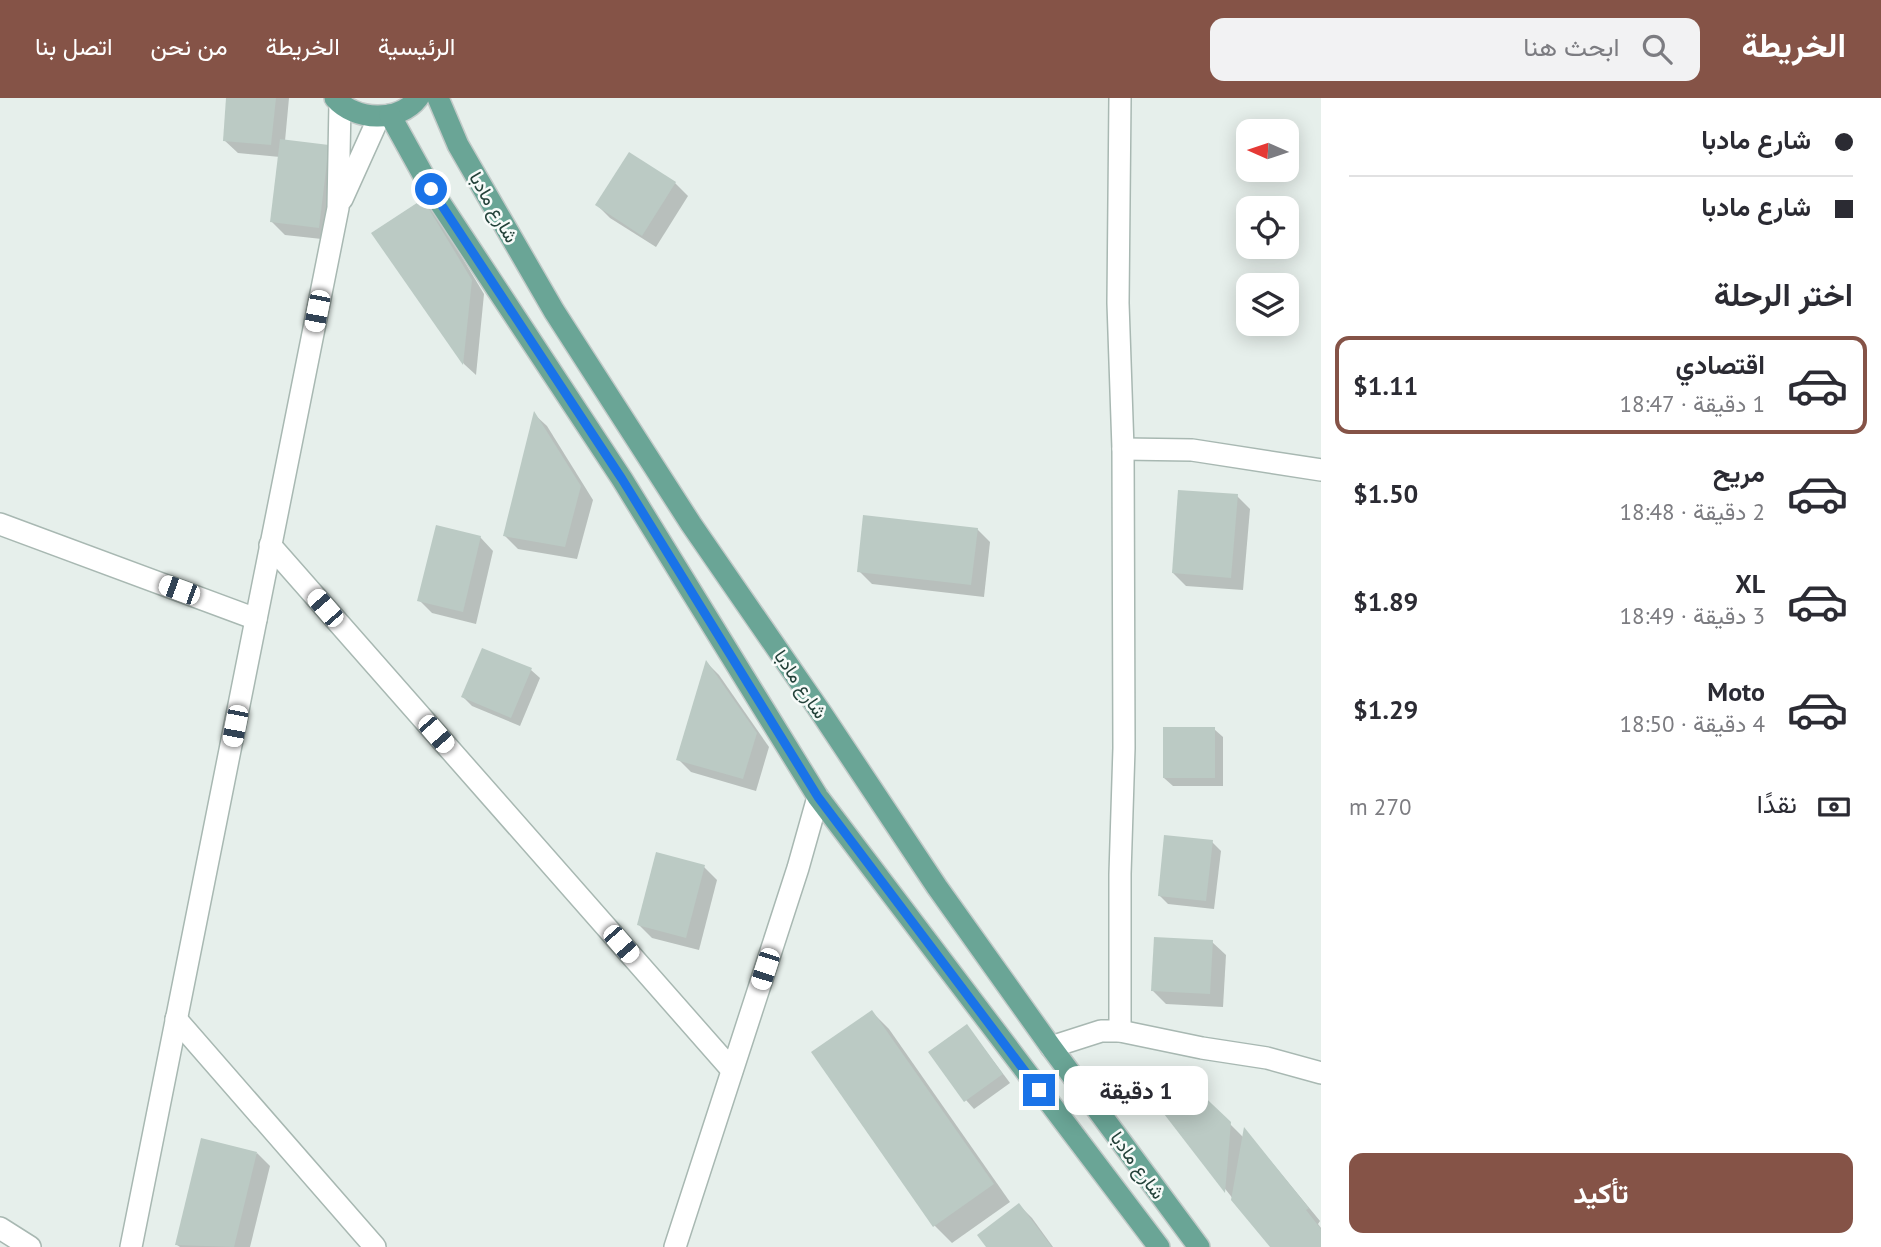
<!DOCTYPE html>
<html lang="ar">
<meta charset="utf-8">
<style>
body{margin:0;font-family:"PT Sans",Vazirmatn,sans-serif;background:#f2f2f3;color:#2b2b33;direction:rtl;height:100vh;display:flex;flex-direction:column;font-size:26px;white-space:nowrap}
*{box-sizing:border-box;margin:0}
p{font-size:23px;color:#7c7c81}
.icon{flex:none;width:38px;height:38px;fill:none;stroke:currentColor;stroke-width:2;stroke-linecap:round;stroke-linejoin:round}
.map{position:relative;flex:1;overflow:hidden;direction:ltr}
.side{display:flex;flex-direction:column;background:#fff;width:560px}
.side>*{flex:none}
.guide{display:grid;align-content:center;height:154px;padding:0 28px;background:#fff}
.needle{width:46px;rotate:273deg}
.buttons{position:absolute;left:1236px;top:21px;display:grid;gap:14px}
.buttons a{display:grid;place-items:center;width:63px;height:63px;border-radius:14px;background:#fff;box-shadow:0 4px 18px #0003;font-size:35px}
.end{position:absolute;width:32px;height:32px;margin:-16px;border:9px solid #1a73e8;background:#fff;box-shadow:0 0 0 4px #fff}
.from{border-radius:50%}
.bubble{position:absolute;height:49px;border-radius:14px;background:#fff;box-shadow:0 4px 18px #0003;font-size:23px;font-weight:700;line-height:49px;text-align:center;direction:rtl}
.car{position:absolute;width:21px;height:42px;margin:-21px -10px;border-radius:9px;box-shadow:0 0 5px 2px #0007;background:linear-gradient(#fff 24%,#345 0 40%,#fff 0 76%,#345 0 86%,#fff 0)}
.guide b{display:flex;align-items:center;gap:24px;height:66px;font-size:26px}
.guide b+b{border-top:2px solid #e1e1e2}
.guide i{width:18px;height:18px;background:#2b2b33}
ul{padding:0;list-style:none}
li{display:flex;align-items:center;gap:21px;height:98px;margin:0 14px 10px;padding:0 14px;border:4px solid transparent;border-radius:14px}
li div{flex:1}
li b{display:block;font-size:26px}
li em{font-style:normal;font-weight:700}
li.on{border-color:#855347}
li>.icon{width:63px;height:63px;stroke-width:1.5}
h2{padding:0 28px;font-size:32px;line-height:84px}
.pay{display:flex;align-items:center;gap:18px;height:77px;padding:0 28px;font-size:26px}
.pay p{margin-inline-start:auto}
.primary-button{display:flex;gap:14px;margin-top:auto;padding:14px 28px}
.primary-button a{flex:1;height:80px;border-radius:14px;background:#855347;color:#fff;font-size:28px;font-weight:700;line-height:80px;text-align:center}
header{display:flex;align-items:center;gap:42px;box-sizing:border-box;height:98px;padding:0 35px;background:#855347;color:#fff}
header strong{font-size:33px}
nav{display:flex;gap:38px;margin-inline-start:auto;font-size:24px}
.search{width:490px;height:63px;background:#f2f2f3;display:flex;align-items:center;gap:18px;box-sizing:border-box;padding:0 24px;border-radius:14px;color:#7c7c81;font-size:26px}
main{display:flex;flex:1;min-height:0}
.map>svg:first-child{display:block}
.shadow{fill:#0003}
.building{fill:#bbcac4}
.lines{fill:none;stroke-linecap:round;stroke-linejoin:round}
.street-casing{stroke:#a8b8b2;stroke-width:24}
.primary-casing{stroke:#c2cac8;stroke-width:24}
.street{stroke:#fff;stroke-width:21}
.primary{stroke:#6aa596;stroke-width:21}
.route{stroke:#1a73e8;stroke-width:9}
.labels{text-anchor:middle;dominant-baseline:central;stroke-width:5;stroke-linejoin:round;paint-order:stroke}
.street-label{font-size:19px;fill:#24423a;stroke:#f7fbf9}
</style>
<header>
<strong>الخريطة</strong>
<div class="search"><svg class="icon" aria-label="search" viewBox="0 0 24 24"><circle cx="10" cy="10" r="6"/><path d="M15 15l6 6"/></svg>ابحث هنا</div>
<nav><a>الرئيسية</a><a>الخريطة</a><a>من نحن</a><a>اتصل بنا</a></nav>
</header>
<main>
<section class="side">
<div class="guide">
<b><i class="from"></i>شارع مادبا</b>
<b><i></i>شارع مادبا</b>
</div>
<h2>اختر الرحلة</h2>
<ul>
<li class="on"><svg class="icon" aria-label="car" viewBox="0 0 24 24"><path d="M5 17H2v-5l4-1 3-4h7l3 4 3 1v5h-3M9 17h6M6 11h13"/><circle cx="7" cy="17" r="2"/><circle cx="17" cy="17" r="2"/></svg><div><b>اقتصادي</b><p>1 دقيقة · 18:47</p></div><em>$1.11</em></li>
<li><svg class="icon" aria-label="car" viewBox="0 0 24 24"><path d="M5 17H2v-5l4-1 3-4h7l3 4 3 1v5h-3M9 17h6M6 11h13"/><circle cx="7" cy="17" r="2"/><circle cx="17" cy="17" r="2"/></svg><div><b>مريح</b><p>2 دقيقة · 18:48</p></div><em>$1.50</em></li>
<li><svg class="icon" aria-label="car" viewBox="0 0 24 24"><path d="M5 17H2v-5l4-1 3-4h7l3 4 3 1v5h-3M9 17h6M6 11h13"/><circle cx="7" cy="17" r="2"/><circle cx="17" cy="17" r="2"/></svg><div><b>XL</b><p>3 دقيقة · 18:49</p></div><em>$1.89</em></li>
<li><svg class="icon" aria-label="car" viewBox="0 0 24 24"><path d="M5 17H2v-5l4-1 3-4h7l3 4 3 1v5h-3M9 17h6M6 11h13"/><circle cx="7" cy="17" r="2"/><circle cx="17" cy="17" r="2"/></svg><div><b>Moto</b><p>4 دقيقة · 18:50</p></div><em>$1.29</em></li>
</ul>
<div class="pay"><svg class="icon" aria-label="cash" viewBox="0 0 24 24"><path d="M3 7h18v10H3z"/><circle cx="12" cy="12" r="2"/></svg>نقدًا<p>270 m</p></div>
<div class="primary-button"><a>تأكيد</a></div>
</section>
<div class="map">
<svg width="1321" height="1149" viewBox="0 0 1321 1149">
<rect width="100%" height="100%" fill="#e6efeb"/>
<g class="shadow">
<polygon points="228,0 289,0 285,43 328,49 341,62 331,142 285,137 272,124 280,59 238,55 224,42"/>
<polygon points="630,56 675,85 688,98 656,149 610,120 597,107"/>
<polygon points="423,103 436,116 484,196 476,277 464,266 373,135"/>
<polygon points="535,317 547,328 593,402 577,461 518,451 505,438"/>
<polygon points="1237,398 1250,411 1243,492 1186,488 1173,475"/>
<polygon points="977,431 990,444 984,499 872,486 859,473"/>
<polygon points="480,439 493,453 476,526 432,515 419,502"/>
<polygon points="483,552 531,572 540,580 520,628 472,608 463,599"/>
<polygon points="707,565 719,577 769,649 756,693 691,674 678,661"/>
<polygon points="1214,631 1223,639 1223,688 1173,688 1164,680"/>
<polygon points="1212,744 1221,753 1214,811 1168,806 1160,798"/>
<polygon points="704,769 717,782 699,852 652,840 639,827"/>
<polygon points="1212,844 1226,857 1223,909 1166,906 1153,893"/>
<polygon points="872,914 889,931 1010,1104 952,1145 935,1128 813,955"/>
<polygon points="967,928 1010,985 974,1011 966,1002"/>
<polygon points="1163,1012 1229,1025 1244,1040 1245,1032 1320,1123 1318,1126 1321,1130 1321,1149 1271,1149"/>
<polygon points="257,1055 270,1068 250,1149 180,1149 177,1147"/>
<polygon points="1019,1107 1032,1120 1053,1149 988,1149"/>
</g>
<g class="building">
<polygon points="226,0 276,0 271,47 223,43"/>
<polygon points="280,41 329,47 319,130 270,124"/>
<polygon points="629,54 676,84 642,138 595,107"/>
<polygon points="423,101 472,182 463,267 371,135"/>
<polygon points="534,313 581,388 565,449 503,438"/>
<polygon points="1178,392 1238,396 1231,480 1172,475"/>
<polygon points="863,417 978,430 971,487 857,474"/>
<polygon points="436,427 481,438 463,514 417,503"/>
<polygon points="482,550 532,570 511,620 461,599"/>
<polygon points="706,562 757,635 743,681 676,662"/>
<rect x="1163" y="629" width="52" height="51"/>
<polygon points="1164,737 1213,742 1206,803 1158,798"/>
<polygon points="656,754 705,767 686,840 637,827"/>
<polygon points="1154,839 1213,842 1210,896 1151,893"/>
<polygon points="872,912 994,1086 933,1129 811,954"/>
<polygon points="967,926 1003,976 964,1004 928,954"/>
<polygon points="1173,969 1231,1024 1225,1095 1161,1012"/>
<polygon points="1244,1029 1309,1110 1306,1112 1321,1131 1321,1149 1270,1149 1231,1102"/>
<polygon points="201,1040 257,1054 234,1149 175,1147"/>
<polygon points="1019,1105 1052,1149 986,1149 977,1137"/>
</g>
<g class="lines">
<defs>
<g id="street">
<polyline points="342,101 379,19"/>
<polyline points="1123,351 1192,352 1321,372"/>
<polyline points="0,426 256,521"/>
<polyline points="270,447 732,972"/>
<polyline points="176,921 375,1149"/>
<polyline points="1120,933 1120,776 1124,650 1123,351 1118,205 1120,0"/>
<polyline points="1051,949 1101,933 1120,933 1202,950 1267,960 1321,975"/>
<polyline points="0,1130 30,1149"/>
<polyline points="131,1149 338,110 340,5"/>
<polyline points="675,1149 798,770 818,699"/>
</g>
<g id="primary">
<path d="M335,0C355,23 399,25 418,0"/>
<polyline points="438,0 458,47 554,213 691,426 822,616 937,789 1051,949 1199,1149"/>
<polyline points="390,17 431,91 622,381 818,699 1159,1149"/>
</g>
</defs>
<use href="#street" class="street-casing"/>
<use href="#primary" class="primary-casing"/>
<use href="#street" class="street"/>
<use href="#primary" class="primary"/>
</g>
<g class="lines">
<polyline class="route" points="431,91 622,381 818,699 1039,992"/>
</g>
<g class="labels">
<g class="street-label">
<text transform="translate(494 109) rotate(60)">شارع مادبا</text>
<text transform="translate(801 586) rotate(56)">شارع مادبا</text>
<text transform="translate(1138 1067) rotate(54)">شارع مادبا</text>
</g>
</g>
</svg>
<div class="buttons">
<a><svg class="needle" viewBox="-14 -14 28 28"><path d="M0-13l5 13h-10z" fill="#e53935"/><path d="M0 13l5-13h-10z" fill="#7c7c81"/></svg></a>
<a><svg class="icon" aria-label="locate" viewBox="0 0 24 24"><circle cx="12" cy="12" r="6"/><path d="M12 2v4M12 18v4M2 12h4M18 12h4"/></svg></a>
<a><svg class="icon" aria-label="layers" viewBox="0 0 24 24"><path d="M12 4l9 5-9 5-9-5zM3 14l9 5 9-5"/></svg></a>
</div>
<i class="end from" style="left:431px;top:91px"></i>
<i class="end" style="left:1039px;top:992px"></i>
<div class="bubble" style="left:1064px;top:968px;width:144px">1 دقيقة</div>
<i class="car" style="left:317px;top:213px;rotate:191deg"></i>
<i class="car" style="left:179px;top:492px;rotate:290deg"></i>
<i class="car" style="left:325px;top:510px;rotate:319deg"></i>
<i class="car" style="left:235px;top:628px;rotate:191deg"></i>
<i class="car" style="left:436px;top:636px;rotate:139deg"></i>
<i class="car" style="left:621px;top:846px;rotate:139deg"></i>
<i class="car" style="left:765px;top:871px;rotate:198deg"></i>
</div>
</main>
